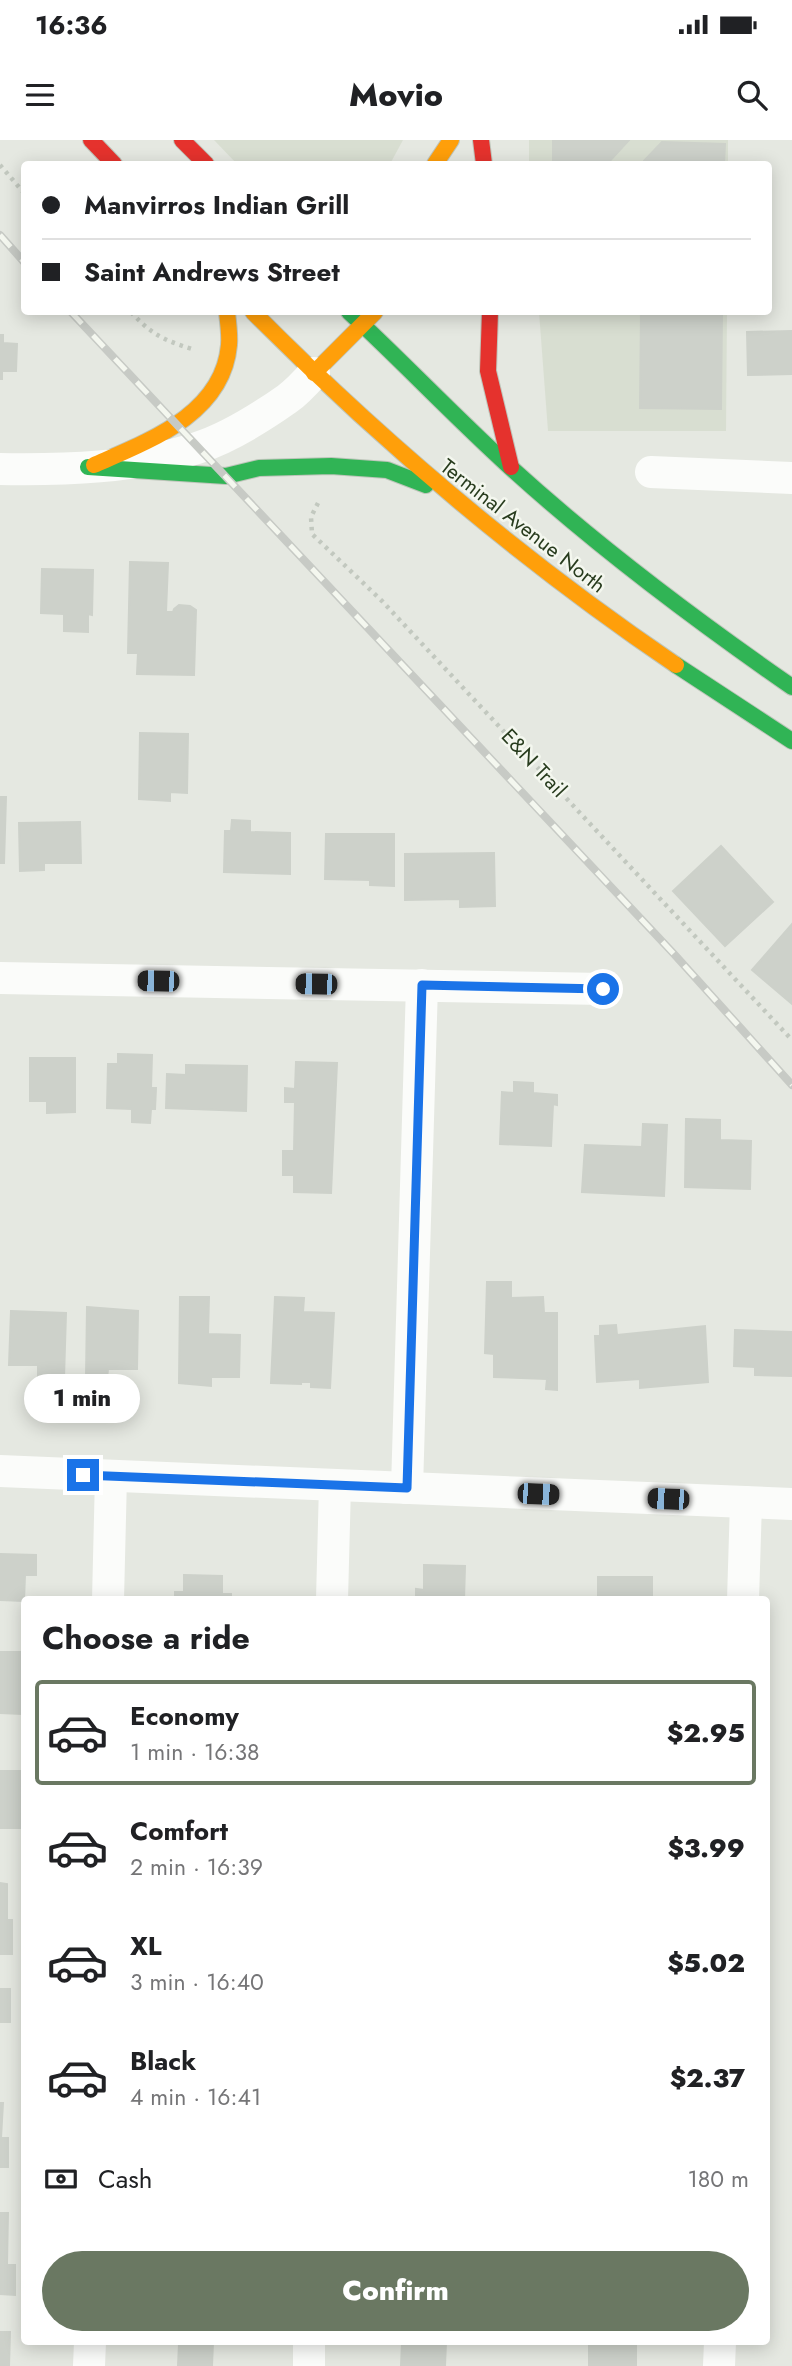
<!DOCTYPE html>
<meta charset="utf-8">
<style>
body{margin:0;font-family:Jost,sans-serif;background:#f2f2f2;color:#202124;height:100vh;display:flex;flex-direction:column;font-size:26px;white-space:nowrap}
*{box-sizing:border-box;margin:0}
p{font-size:23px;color:#757577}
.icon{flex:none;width:38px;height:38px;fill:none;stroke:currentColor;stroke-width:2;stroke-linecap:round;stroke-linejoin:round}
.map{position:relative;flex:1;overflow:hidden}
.side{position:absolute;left:21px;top:1456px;width:749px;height:749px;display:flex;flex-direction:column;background:#fff;border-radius:7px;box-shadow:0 4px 18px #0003}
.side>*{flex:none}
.banner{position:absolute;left:21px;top:21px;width:751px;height:154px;border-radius:7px;box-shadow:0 4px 18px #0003;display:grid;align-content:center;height:154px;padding:0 21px;background:#fff}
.end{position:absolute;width:32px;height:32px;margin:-16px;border:9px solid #1a73e8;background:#fff;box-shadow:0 0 0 4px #fff}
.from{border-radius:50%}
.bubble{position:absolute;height:49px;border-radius:24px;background:#fff;box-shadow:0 4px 18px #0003;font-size:23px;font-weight:800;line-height:49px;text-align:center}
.car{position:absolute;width:21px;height:42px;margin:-21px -10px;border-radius:9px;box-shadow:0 0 5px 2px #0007;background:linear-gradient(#222 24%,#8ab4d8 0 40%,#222 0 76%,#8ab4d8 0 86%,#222 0)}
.banner b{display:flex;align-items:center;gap:24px;height:66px;font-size:26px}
.banner b+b{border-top:2px solid #e0e0e0}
.banner i{width:18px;height:18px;background:#202124}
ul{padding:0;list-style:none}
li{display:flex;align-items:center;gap:21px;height:105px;margin:0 14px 10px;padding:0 7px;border:4px solid transparent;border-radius:7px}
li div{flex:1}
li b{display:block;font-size:26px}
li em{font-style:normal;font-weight:800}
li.on{border-color:#6a7862}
li>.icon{width:63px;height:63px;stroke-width:1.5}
h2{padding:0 21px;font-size:32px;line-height:84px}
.pay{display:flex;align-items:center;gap:18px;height:77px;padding:0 21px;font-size:26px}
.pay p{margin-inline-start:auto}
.action{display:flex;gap:14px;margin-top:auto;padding:14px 21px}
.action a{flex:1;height:80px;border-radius:42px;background:#6a7862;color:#fff;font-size:28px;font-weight:800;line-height:80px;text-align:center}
.status{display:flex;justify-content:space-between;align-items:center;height:49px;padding:0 35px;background:#fff;direction:ltr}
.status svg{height:19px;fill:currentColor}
header{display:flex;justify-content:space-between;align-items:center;height:91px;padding:0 21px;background:#fff;font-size:32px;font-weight:800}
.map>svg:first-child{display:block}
.built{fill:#d8ded1}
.building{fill:#cdd1ca;stroke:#cdd1ca;stroke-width:2}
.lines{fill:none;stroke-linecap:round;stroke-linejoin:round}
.fast-casing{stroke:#bec5ba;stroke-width:18}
.slow-casing{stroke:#bec5ba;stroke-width:18}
.jam-casing{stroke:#bec5ba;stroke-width:18}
.path{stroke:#c2c8bf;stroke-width:4.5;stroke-dasharray:3.5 5;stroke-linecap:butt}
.street{stroke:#fbfcfa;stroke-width:32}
.fast{stroke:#30b455;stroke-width:16}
.slow{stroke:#ff9f0a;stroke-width:16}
.jam{stroke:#e5322d;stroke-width:16}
.rail-casing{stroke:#c7cac5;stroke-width:8}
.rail{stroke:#f4f7ef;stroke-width:5;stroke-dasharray:16;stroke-linecap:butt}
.route{stroke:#1a73e8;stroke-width:9}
.labels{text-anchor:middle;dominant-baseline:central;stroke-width:5;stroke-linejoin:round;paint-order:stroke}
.street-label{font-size:21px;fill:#283c1e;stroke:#f4f7ef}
</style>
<div class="status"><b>16:36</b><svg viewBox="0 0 49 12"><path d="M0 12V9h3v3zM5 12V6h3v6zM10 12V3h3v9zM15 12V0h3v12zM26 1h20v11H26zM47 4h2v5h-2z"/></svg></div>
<header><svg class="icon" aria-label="menu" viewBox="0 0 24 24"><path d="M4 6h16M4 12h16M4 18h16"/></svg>Movio<svg class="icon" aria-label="search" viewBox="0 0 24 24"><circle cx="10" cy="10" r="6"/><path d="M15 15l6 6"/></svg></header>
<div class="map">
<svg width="792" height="2226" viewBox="0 0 792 2226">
<rect width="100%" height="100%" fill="#e5e8e1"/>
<g class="built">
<polygon points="214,0 403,0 390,24 237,24"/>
<rect x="529" y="0" width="199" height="24"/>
<polygon points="539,172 727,172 726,291 548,291"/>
</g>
<g class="building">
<polygon points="553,0 629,0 607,24 553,24"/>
<polygon points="662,2 725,4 724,24 644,24 644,21"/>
<polygon points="641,172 722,172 721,269 640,268"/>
<polygon points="792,191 792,234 748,235 747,192"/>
<polygon points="0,195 3,195 3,203 17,204 16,231 2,231 2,239 0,239"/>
<polygon points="130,422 168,423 166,472 173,472 174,469 179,465 190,466 196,470 194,535 137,534 138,513 128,513"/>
<polygon points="42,429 93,430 92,475 88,474 88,492 64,491 64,474 41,473"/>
<polygon points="140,593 188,594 187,653 170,652 170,661 139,659"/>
<polygon points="0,657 6,657 4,723 0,723"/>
<polygon points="232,680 250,681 250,692 290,693 290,734 224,732 225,691 231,691"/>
<polygon points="80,682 81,723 44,723 44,730 20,731 19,683"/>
<polygon points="326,694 394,694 394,746 370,745 370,740 325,739"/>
<polygon points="721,706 773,762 725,806 673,751"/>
<polygon points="494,713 495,766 460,767 460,759 405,760 405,714"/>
<polygon points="792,784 792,864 752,830"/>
<polygon points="118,914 152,915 151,948 156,948 155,969 151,969 150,983 132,982 132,969 107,968 108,924 118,924"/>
<polygon points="30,918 75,918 75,972 47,973 47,961 30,961"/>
<polygon points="296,922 337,923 331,1053 294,1052 294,1035 283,1035 283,1011 294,1011 295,962 285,962 285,948 295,949"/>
<polygon points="186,925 247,926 246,971 166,968 167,934 186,935"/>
<polygon points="514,942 533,943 533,953 557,955 557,965 553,964 551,1006 500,1004 502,952 514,953"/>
<polygon points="686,979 720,980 720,1000 751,1001 750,1049 685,1047"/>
<polygon points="643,984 667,985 664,1056 582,1052 585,1005 642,1007"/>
<polygon points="487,1142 511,1142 511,1158 543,1157 544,1173 557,1173 557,1250 546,1249 547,1239 494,1237 494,1214 485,1213"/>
<polygon points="180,1157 209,1157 208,1194 240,1195 239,1237 211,1237 211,1246 179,1243"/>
<polygon points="275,1157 304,1158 303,1172 334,1173 330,1248 311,1247 311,1242 301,1242 301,1244 271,1243"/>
<polygon points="87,1167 138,1171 137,1229 108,1229 107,1239 86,1238"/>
<polygon points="11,1171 66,1173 64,1238 38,1238 38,1225 9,1225"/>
<polygon points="616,1185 617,1195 705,1186 708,1242 640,1248 640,1239 597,1242 595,1196 600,1196 600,1186"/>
<polygon points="735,1190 792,1192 792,1236 755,1235 755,1227 734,1226"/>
<polygon points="0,1414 36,1415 36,1435 25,1435 24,1461 0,1460"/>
<polygon points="424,1425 465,1426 464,1460 416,1460 416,1449 424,1450"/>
<polygon points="184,1435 222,1436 222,1454 231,1454 231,1460 175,1460 175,1452 184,1452"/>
<rect x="598" y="1437" width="54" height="23"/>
<polygon points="0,1512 24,1512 22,1574 0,1573"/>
<polygon points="0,1631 22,1631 21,1688 0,1688"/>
<polygon points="0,1743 7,1744 7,1780 12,1780 12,1814 0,1814"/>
<rect x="0" y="1849" width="10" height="33"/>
<polygon points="0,1963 3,1963 1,1998 8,1998 8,2027 0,2027"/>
<polygon points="0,2073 8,2073 7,2125 15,2125 15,2155 0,2154"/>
<polygon points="0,2192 10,2192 9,2226 0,2226"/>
<polygon points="174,2202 213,2202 212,2226 178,2226 179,2204"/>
<polygon points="402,2202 446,2202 445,2226 401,2226"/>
<rect x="589" y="2202" width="47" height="24"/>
</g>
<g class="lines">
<defs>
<g id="fast">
<path d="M349,172C404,223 455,277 510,327C599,408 694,479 792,547"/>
<polyline points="88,327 226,336 259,328 331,326 387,330 426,345"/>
<polyline points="676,525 792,601"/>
</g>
<g id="slow">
<polyline points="435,24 451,0"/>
<path d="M253,172C383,303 523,421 676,525"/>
<polyline points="314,233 375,172"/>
<path d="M94,325C149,301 223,274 229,205C230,194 228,183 227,172"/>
</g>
<g id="jam">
<polyline points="91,0 114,24"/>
<polyline points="182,0 206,24"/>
<polyline points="481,0 484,24"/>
<polyline points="490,172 488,231 511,327"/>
</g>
</defs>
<use href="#fast" class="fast-casing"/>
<use href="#slow" class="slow-casing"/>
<use href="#jam" class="jam-casing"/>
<g class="path">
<polyline points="0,25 24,53"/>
<path d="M131,172C151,194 163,200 192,209"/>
<polyline points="318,363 311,377 312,394 382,461 792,900"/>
</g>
<g class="street">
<path d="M0,329C65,330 135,328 197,308C229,298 260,278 287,259C297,252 306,242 314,233"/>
<polyline points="651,332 792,338"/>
<polyline points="0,838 603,849"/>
<polyline points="0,1331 792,1364"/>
<polyline points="407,1348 422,845"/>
<polyline points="108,1460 111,1336"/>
<polyline points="332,1460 335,1345"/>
<polyline points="743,1460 746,1362"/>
<polyline points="89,2226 90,2202"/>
<polyline points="309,2226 309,2202"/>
<polyline points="719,2226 720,2202"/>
</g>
<use href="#fast" class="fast"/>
<use href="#slow" class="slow"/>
<use href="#jam" class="jam"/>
<defs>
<g id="rail">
<polyline points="0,95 24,122"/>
<polyline points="71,172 674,814 792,945"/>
</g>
</defs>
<use href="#rail" class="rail-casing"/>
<use href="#rail" class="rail"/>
</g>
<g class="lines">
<polyline class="route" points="83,1335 407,1348 422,845 603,849"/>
</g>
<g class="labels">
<g class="street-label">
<text transform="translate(523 386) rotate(38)">Terminal Avenue North</text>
<text transform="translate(534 623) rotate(47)">E&amp;N Trail</text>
</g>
</g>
</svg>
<i class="end from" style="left:603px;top:849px"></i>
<i class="end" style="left:83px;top:1335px"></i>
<div class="bubble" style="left:24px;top:1234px;width:116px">1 min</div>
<i class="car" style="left:158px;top:841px;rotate:271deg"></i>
<i class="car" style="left:316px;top:844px;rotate:271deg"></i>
<i class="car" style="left:538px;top:1354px;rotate:92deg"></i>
<i class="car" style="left:668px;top:1359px;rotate:272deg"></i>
<div class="banner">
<b><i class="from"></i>Manvirros Indian Grill</b>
<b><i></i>Saint Andrews Street</b>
</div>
<section class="side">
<h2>Choose a ride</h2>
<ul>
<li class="on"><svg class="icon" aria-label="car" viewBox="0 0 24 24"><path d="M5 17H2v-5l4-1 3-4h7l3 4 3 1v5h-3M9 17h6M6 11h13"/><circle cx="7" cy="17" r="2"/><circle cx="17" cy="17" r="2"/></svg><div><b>Economy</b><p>1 min · 16:38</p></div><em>$2.95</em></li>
<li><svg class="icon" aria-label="car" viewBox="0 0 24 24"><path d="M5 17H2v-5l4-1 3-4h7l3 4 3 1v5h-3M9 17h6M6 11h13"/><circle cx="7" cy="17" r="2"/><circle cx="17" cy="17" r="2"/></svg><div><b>Comfort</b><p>2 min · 16:39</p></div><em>$3.99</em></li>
<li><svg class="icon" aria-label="car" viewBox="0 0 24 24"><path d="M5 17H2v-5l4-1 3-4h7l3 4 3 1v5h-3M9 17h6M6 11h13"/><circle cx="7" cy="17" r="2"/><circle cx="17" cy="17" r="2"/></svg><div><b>XL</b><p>3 min · 16:40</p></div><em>$5.02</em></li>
<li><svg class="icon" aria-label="car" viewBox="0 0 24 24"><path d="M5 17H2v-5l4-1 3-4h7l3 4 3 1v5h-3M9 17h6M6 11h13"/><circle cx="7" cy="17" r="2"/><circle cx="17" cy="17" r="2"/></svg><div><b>Black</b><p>4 min · 16:41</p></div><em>$2.37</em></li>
</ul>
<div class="pay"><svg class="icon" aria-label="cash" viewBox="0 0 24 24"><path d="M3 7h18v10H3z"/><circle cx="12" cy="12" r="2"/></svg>Cash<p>180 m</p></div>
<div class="action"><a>Confirm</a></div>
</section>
</div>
